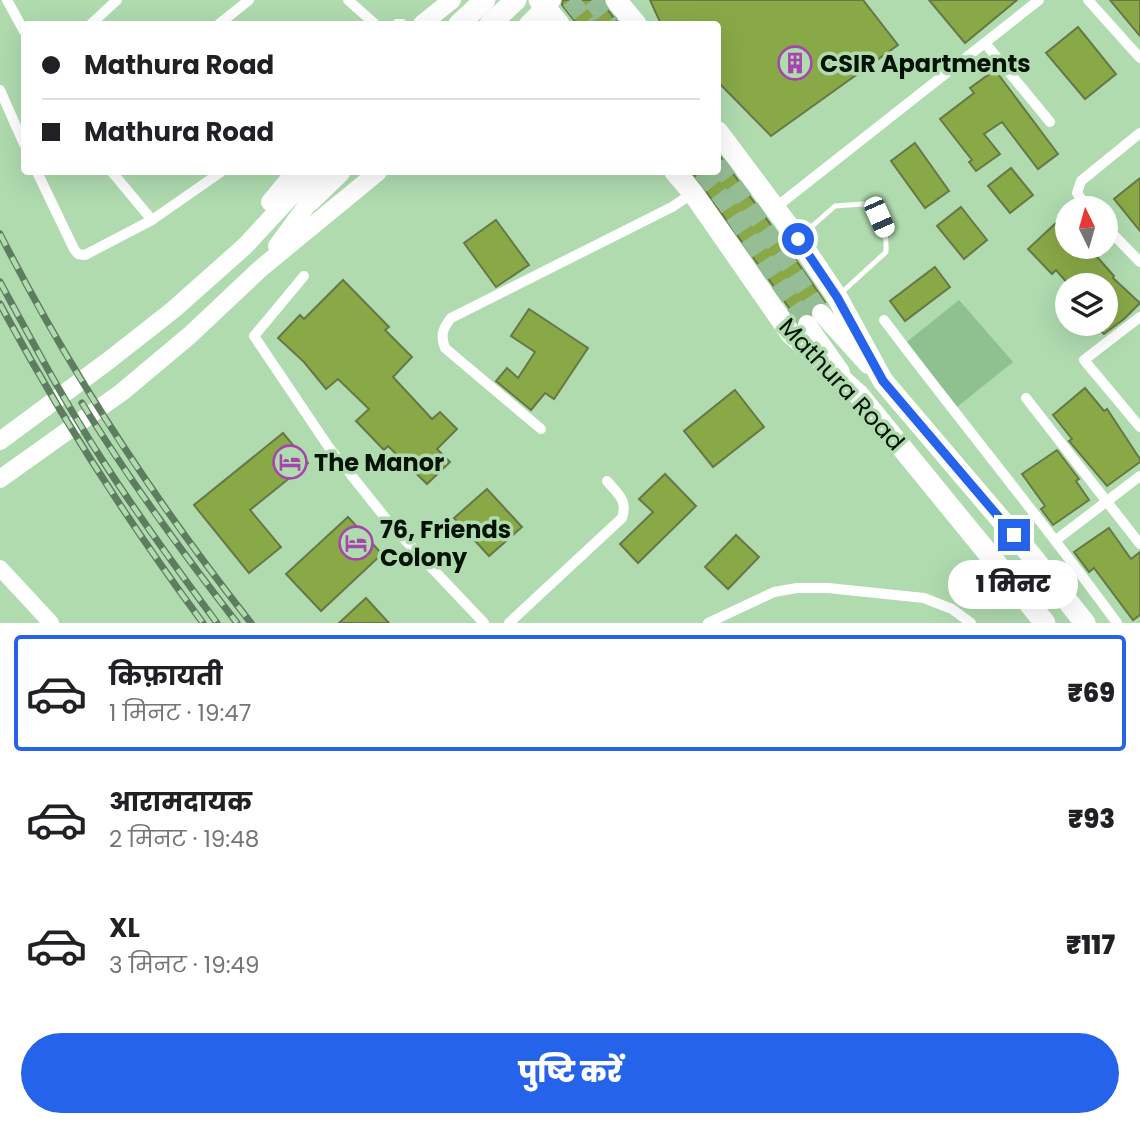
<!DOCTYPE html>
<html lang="hi">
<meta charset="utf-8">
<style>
body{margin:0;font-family:Poppins,"Noto Sans Devanagari",sans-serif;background:#f6f6f6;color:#202124;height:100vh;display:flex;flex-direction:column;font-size:26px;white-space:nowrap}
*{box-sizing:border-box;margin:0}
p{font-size:23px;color:#757577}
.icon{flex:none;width:38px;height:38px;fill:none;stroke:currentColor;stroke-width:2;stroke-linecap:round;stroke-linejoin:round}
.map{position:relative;height:623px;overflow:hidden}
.details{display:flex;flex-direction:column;background:#fff;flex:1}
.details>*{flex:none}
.banner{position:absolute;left:21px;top:21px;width:700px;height:154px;border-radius:7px;box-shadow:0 7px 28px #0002;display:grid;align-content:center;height:154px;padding:0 21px;background:#fff}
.needle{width:46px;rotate:355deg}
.controls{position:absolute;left:1055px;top:196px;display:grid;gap:14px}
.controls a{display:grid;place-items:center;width:63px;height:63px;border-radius:50%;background:#fff;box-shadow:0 7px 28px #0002;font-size:35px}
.end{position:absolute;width:32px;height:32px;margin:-16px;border:9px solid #2563eb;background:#fff;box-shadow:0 0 0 4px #fff}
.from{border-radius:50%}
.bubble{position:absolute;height:49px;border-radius:24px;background:#fff;box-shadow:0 7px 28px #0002;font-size:23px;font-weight:800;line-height:49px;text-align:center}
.car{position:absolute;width:21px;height:42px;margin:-21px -10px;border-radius:9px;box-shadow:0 0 5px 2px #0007;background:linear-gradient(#fff 24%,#345 0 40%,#fff 0 76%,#345 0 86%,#fff 0)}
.banner b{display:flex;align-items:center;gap:24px;height:66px;font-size:26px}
.banner b+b{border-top:2px solid #e0e0e0}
.banner i{width:18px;height:18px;background:#202124}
ul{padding:12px 0 0;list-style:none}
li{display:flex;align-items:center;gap:21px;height:116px;margin:0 14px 10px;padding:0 7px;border:4px solid transparent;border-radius:7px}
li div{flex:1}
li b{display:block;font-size:26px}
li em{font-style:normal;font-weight:800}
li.current{border-color:#2563eb}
li>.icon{width:63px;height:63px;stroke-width:1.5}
.cta{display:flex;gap:14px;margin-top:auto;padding:14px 21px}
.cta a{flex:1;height:80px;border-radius:42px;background:#2563eb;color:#fff;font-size:28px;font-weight:800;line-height:80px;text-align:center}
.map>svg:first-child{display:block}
.green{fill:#8fc090}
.building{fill:#89a947;stroke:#667846;stroke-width:2}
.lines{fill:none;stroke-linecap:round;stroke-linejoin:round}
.primary-tunnel{stroke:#95bd96;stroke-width:18;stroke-dasharray:18 9;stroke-linecap:butt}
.lane{stroke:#fff;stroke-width:5}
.street{stroke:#fff;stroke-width:10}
.secondary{stroke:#fff;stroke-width:16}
.primary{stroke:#fff;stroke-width:18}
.highway{stroke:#fff;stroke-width:21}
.rail-casing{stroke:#5e7c5f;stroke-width:7}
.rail{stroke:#afdbaf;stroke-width:4.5;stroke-dasharray:13;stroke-linecap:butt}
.route{stroke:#2563eb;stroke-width:9}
.labels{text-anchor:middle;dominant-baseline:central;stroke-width:7;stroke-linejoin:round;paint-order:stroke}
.poi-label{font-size:24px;font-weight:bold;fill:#041305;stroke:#afdbaf;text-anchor:start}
.street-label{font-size:24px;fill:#041305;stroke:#afdbaf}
</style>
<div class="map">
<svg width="1140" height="623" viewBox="0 0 1140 623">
<rect width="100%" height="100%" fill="#afdbaf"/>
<polygon class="green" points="959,300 1013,362 952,411 903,345"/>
<g class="building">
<polygon points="563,0 603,0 606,8 619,24 577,24 562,5"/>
<polygon points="650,0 863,0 898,45 771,136 718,82 718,24 661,24"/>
<polygon points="929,0 1017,0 965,43"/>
<polygon points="1110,0 1140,0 1140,36"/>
<polygon points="1078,27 1116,74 1085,99 1046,53"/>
<polygon points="995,70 1058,154 1038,169 1002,122 984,134 1000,154 976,171 969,162 972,160 940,119 974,93 970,88"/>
<polygon points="915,143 949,191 925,208 891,161"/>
<polygon points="718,153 785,244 825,302 814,304 810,313 801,314 797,319 692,172 718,172"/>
<polygon points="1011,168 1033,195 1010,213 988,186"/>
<polygon points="1140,178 1140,231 1114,199"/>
<polygon points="961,207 987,240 964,259 937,226"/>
<polygon points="496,220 529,265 496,287 464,243"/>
<polygon points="1056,223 1068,235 1068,247 1079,247 1086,254 1091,250 1114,276 1113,278 1140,303 1124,319 1104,334 1093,324 1106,324 1106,285 1069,285 1056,270 1052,274 1028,249"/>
<polygon points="935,267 950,287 905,321 890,301"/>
<polygon points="343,280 389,327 385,330 412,357 393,377 432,419 440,412 457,429 437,449 450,462 427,484 388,446 384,450 356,421 369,409 338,379 326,389 304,362 278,338 300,315 304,319"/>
<polygon points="529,309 588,348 554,399 545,393 531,410 496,381 507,368 518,378 535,352 511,336"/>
<polygon points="1085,388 1104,411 1107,409 1140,459 1140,462 1107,486 1069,441 1072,439 1053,415"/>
<polygon points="735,390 764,427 713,467 684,431"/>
<polygon points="283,433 308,463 250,510 281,547 249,573 194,505"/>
<polygon points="1057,450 1079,479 1076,481 1089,500 1053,525 1041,509 1045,506 1022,474"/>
<polygon points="665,474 696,506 638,563 620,544 653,512 639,499"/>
<polygon points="487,489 522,527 489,556 454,518"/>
<polygon points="348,517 382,554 321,611 286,574"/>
<polygon points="1109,528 1131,559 1140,552 1140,615 1133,620 1094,568 1089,572 1074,552"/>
<polygon points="736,535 759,557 728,589 705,567"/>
<polygon points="366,598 389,623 339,623"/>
</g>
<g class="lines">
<g class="primary-tunnel">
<polyline points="570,0 589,24"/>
<polyline points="592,0 611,24"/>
<polyline points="718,163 741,194 821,313"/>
<polyline points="702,172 725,202 807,324"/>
</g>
<path class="lane" d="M801,236L835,206L863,204C882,220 887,227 886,252L840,294"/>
<g class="street">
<polyline points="7,0 24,31"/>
<polyline points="348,0 375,24"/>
<polyline points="1088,0 1140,58"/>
<polyline points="91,24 117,0"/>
<polyline points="219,24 249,0"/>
<polyline points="397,24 402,24"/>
<polyline points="985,43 1050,122"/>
<polyline points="0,90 24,144"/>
<polyline points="37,172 74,249 78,254 85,255 152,220 221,172"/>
<polyline points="112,172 152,220"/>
<polyline points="775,208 1039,0"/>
<polyline points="1088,208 1077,193 1081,181 1140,133"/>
<polyline points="1106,227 1140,262"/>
<polyline points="304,276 254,336 328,446 391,525 484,623"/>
<polyline points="1140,317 1084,360 1140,427"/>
<path d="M884,320C961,422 1042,520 1117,623"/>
<polyline points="1026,398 1140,544"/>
<path d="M541,429L445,348C440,335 443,328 451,318L672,207L693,193"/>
<polyline points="1056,540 1140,476"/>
<path d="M509,623L622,518C628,500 618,494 607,481"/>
<polyline points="708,623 774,592 797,588 828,588 924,598 952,609 971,623"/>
</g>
<polyline class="secondary" points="0,568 51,623"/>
<g class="primary">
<polyline points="422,24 452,0"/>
<polyline points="528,24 552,0"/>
<polyline points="270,202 295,172"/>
<polyline points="277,246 310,201"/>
<polyline points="821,313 868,365"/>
<polyline points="807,324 841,372"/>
<polyline points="0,441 108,361 173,310 245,246 297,190"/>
<polyline points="0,479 122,392 190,335 260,269 378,172"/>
</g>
<g class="highway">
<polyline points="539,0 559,24"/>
<polyline points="616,0 636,24"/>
<polyline points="459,24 485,0"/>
<polyline points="490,24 516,0"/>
<polyline points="718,132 798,239 837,297 883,381 1031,555 1085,623"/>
<polyline points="675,172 693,193 791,334 858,394 1045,623"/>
<polyline points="297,190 313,172"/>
<polyline points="310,201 340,172"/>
</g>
<defs>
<g id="rail">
<path d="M0,234C71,374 154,500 251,623"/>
<path d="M0,282C32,341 64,401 101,458C137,514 177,569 217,623"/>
<path d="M0,304C60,416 128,522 203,623"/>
<path d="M82,403C129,480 182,552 237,623"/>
</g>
</defs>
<use href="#rail" class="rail-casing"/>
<use href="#rail" class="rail"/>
</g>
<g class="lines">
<polyline class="route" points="798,239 837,297 883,381 1014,535"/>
</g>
<defs>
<symbol id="building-ring" viewBox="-11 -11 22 22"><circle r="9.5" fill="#afdbaf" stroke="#a645ad" stroke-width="1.5"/><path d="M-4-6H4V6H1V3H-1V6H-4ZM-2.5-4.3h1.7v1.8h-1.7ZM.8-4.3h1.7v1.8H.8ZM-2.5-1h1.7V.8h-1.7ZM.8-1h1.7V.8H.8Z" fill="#a645ad"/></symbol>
<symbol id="hotel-ring" viewBox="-11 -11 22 22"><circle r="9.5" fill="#afdbaf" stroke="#a645ad" stroke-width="1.5"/><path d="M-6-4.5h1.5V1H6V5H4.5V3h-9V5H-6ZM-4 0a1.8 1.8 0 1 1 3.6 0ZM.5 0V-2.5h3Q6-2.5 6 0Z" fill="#a645ad"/></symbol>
</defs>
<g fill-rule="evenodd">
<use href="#building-ring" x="776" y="44" width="38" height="38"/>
<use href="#hotel-ring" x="271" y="443" width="38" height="38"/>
<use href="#hotel-ring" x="337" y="524" width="38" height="38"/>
</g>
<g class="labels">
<g class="poi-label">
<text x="820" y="63">CSIR Apartments</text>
<text x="314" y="462">The Manor</text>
<text x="380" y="529">76, Friends<tspan x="380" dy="28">Colony</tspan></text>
</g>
<g class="street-label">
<text transform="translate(842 384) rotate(47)">Mathura Road</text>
</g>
</g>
</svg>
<div class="controls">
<a><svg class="needle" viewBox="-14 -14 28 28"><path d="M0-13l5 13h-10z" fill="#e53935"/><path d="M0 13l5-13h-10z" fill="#757577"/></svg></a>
<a><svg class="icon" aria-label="layers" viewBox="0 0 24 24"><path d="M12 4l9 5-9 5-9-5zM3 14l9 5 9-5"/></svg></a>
</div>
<i class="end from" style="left:798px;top:239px"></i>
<i class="end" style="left:1014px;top:535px"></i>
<div class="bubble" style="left:948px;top:560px;width:130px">1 मिनट</div>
<i class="car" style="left:879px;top:217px;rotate:156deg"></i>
<div class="banner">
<b><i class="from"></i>Mathura Road</b>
<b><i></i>Mathura Road</b>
</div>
</div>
<section class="details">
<ul>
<li class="current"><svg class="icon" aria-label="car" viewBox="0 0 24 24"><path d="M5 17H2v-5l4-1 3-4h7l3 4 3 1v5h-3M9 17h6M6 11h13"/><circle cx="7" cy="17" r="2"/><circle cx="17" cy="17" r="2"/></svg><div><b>किफ़ायती</b><p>1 मिनट · 19:47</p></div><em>₹69</em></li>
<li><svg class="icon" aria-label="car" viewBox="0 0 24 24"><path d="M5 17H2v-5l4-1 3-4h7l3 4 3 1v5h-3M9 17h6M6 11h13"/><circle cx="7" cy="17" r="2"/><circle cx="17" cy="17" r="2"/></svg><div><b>आरामदायक</b><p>2 मिनट · 19:48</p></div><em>₹93</em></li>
<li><svg class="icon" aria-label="car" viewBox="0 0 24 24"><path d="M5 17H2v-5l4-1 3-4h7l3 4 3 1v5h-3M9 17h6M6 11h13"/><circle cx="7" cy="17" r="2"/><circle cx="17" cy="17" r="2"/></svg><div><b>XL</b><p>3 मिनट · 19:49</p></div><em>₹117</em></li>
</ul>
<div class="cta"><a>पुष्टि करें</a></div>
</section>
